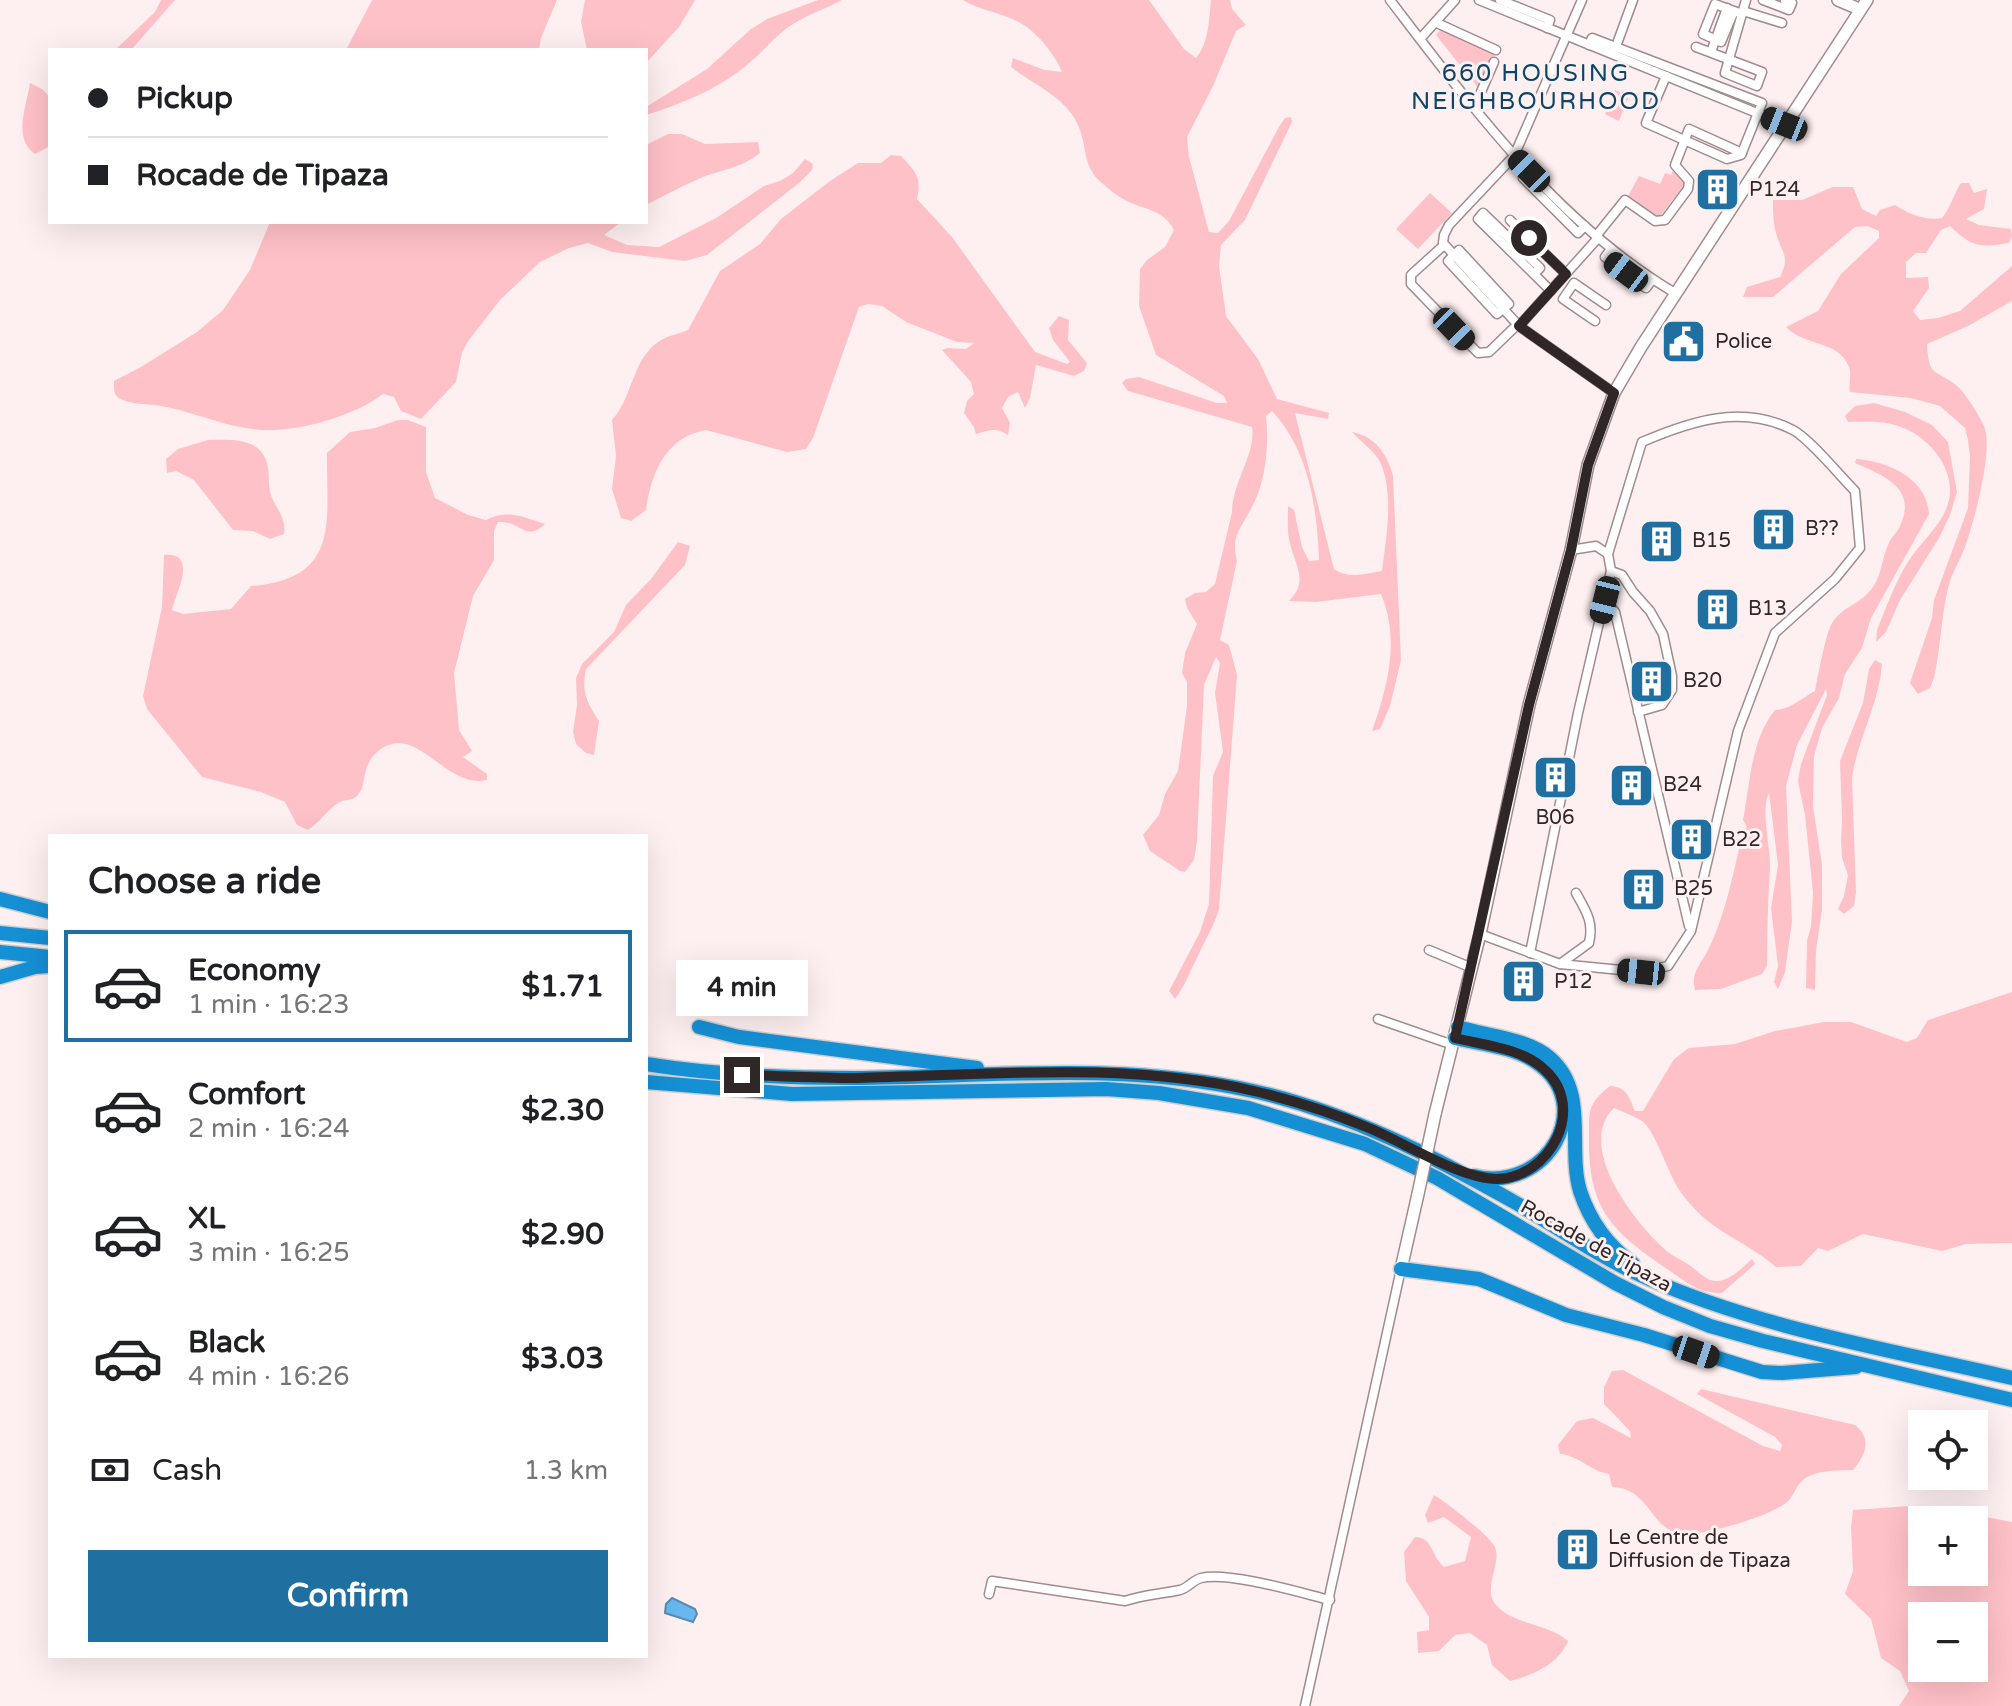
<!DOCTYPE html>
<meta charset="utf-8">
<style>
body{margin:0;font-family:"Varela Round",sans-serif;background:#f6f6f6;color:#202124;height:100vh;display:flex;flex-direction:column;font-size:30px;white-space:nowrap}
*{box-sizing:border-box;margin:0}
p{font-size:26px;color:#757577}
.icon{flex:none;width:44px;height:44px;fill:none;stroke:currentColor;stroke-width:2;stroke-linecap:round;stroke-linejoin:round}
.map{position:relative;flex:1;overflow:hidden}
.sheet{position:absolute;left:48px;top:834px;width:600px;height:824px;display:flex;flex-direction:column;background:#fff;border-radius:0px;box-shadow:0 8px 32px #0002}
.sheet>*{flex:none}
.banner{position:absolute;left:48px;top:48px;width:600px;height:176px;border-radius:0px;box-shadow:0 8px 32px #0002;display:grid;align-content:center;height:176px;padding:0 40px;background:#fff}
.fabs{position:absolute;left:1908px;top:1410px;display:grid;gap:16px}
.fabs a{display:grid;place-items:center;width:80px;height:80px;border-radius:0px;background:#fff;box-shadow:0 8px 32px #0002;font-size:40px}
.end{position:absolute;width:36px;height:36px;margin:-18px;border:10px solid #2f2627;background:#fff;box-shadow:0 0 0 4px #fff}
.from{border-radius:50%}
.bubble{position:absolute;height:56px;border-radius:0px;background:#fff;box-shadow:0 8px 32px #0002;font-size:26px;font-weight:700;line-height:56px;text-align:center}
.car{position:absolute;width:24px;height:48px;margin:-24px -12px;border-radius:10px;box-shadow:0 0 6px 2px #0007;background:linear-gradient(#222 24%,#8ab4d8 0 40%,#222 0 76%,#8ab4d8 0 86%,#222 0)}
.banner b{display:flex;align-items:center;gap:28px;height:76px;font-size:30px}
.banner b+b{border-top:2px solid #e0e0e0}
.banner i{width:20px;height:20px;background:#202124}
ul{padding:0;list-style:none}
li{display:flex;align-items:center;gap:24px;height:112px;margin:0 16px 12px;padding:0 24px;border:4px solid transparent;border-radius:0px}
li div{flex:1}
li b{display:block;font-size:30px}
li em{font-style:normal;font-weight:700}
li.on{border-color:#206fa1}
li>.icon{width:72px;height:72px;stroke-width:1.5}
h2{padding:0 40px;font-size:36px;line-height:96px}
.pay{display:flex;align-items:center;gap:20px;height:88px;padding:0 40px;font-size:30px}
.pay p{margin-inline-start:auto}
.primary-button{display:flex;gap:16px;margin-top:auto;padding:16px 40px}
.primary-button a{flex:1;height:92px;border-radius:0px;background:#206fa1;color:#fff;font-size:32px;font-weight:700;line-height:92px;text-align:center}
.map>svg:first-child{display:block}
.green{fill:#ffc1c8;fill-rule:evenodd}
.water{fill:#68b7ef;stroke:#578cb3;stroke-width:2}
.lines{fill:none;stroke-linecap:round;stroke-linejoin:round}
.street-casing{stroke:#a08b8d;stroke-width:11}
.secondary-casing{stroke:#a08b8d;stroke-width:14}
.highway-casing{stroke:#d1cfcf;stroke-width:17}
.street{stroke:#fff;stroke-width:8}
.secondary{stroke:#fff;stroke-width:11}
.highway{stroke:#1590d5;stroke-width:14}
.secondary-bridge-casing{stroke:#a08b8d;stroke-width:14;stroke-linecap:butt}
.secondary-bridge{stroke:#fff;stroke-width:11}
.route{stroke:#2f2627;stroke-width:10}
.labels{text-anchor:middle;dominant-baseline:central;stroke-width:6;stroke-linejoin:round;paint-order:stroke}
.poi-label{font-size:20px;fill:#2f2627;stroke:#fef0f1;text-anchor:start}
.street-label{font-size:20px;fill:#2f2627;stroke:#fef0f1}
.quarter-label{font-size:24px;letter-spacing:2px;fill:#0c4567;stroke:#fef0f1}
</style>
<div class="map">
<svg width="2012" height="1706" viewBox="0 0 2012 1706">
<rect width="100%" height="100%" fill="#fef0f1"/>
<g class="green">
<polygon points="161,0 175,0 131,50 115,50 155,12"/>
<polygon points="372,0 557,0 541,38 539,50 346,50"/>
<polygon points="585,0 695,0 679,27 646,63 646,50 587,50 581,22"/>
<path d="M818,0H842C823,10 804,16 787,28C775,37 766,48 755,58C725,86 685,103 646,115V107L707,69L751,29L767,19Z"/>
<path d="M963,0H1149L1184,49L1196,58C1209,43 1209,19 1211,0H1230L1232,9L1246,25L1236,31L1213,86L1187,137L1189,157L1209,232L1218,233L1229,221L1280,125L1285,118L1291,117L1292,122L1245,220L1221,245L1219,266L1226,316L1258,359L1277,399L1329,413L1328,419L1295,413L1334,569C1348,579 1366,574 1382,571C1386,538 1394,496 1381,464C1377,453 1360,441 1352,432C1375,436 1388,455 1393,476L1401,660L1390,706L1380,729L1372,731C1388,685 1400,640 1381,594L1316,602L1289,601C1310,580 1294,565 1289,539C1287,529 1288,517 1288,506L1294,510L1302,547L1309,561L1319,560C1317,507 1309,451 1272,411L1266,416C1269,444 1266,478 1254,503C1243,527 1230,533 1237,561L1220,640L1229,645L1237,675L1219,909C1214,927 1204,941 1197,958C1189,973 1185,986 1175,999L1169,991L1200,932L1209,904L1213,776L1223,752L1215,693L1220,663L1216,657L1204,685L1197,841L1194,860L1185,872L1180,871L1150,851L1143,835L1159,815L1165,794L1178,771L1187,706V682L1182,673L1185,653L1197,624L1187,608L1185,599L1195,593L1206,592L1215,584L1232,512C1232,483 1256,454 1252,427L1128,391L1122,383L1126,379L1139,377L1217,403H1227L1224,396L1156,355L1139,306L1140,269L1147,260L1165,247L1174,230C1163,208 1142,210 1123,199C1116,195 1109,189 1103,184C1080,165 1089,147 1077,123C1064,96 1033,85 1011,67L1013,58L1045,70L1062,72C1056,56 1037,32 1022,24C1004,13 981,11 963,0Z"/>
<polygon points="1441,29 1495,53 1479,89 1436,35"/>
<path d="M30,83L42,89L50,97V146L35,154C12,138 27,105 30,83Z"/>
<polygon points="1615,90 1629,96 1619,121 1605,114"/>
<path d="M668,134H682L705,144L758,142L760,153C743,167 722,170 703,177C684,185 664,196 646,205V145Z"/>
<path d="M891,155L901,156C916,172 922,177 917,199L952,237L1035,352L1067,364L1070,362L1053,340L1049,328L1059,316L1069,320L1068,340L1087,363L1084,371L1074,376L1036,365L1030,398L1025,408L1018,392L1008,397L1002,408L1010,423L1008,435C996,427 989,430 976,434L974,427L964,413L967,401L974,394L971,382L942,350L947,348L966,349L974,343L957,342L906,322L882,306L868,304L859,307L813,438L806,449L787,452L706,430C665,437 651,474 646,510L631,521L621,518L612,489L616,456L612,420C632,399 632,360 658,342C666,336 679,334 688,330L720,271L760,244L781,219L830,181L858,163H881Z"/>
<path d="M805,159L813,164L812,170L799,183L707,255L685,261L612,252L588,243L569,248L540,262L500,300L469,340L462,352L456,382L421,419L401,411L394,397L383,394C355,416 298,432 262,430C225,428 191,410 155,405C145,404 128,404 119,398C113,394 114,387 114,381L141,367L197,332L223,310L250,270L270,222H621L604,235L627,245L659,247L716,218L764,186L780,181L793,173Z"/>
<polygon points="1673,170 1685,184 1660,216 1651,215 1627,198 1639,176 1660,184 1665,173 1671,175"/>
<path d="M1961,183H1969L1974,193L1987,189L1984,209L1966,219L1979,225L2011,229L2012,236L2009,243C1981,248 1971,247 1950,226L1941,230L1926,253H1916L1906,262V278L1928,277L1929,288L1913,311L1920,320L1938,318L1960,311L2012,266V301L1968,326L1927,344C1929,378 1934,368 1956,385C1965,392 1979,415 1984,426C1994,449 1974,522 1965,547C1961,558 1954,569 1950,581C1941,612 1941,646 1934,678L1930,688L1918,694L1910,683L1932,618L1934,600L1968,508L1970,457L1968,440L1965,428L1940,406L1911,398L1850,392C1848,384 1852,375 1849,367C1839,340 1803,346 1786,327L1818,311L1841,274L1879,238V231L1868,226L1855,227L1773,297H1743L1747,287L1780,277C1791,255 1781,253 1776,233C1773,222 1773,212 1773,200H1802L1833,187H1853L1862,209L1876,216L1880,210L1895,205C1909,214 1925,221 1942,218C1951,207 1953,195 1961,183Z"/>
<polygon points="1430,193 1452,213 1418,249 1396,229"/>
<path d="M1874,403L1905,412L1932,425L1948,442L1957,492L1950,515L1939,538L1900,600L1886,632L1876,642L1877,630C1886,608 1895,582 1908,562C1920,542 1944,524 1949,500C1956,465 1924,431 1891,424C1877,421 1862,422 1848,422L1845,416L1855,406Z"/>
<path d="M398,420H408L426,427V472L435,498L468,515L486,520C509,509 522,517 545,524C525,543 520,520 498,522L494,531V560L473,596L454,673L459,730L472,751L463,757L487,774V780C459,786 439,760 416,748C397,737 375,746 367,767C363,776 365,788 357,796C352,801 346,799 340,802C330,807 319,823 308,830L297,825L285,802L261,792L202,777L147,709L143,696L162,607L164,555C199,552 176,592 172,610L183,614L231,609L251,586C342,579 326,520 327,453L350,432L375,428Z"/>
<path d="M208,440C229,440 257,437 266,460C270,470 268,482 270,492C274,508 287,516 284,534L270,539L253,531L233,530L194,480L176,471L167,473L166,459L178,449Z"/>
<path d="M1856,459C1887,461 1927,478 1929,514L1871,618L1862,648L1845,674L1839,698L1822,728L1814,756L1813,806L1822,865V910L1816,950L1815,990L1806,988L1807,941L1811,926L1813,893L1805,815L1798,781L1801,764L1827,695L1826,689L1797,745L1786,786L1792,921L1785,972L1778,989L1774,982L1778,966L1771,908L1778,865L1769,793C1760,811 1771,847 1770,869C1768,901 1767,933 1767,966L1762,974L1721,989L1695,990C1690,973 1701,964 1708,950C1726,914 1734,870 1743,831L1747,827L1743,820C1750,784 1751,739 1775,710C1789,710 1802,698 1815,691C1818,676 1825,637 1831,625C1840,608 1856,606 1868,593C1883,578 1880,561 1889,543C1891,537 1897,533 1899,528C1919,488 1884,476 1855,463Z"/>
<path d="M678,542L690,546L685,565L586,669C581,692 587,702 599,721L594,755L586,753L576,744L573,732L577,705L576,678L582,664L614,632L626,605L651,579Z"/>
<path d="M1875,660L1882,664C1879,704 1858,738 1852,778L1856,892L1854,906L1844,914L1838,909L1844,896L1848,875L1842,858L1841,841L1842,819L1840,761L1863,703L1869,669Z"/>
<path d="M2012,992V1243L1966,1244L1942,1251L1863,1234L1828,1251L1818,1248L1801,1266L1776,1267C1741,1237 1709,1233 1680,1191C1669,1176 1654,1128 1642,1121C1634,1116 1623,1112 1614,1108C1574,1147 1637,1226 1668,1252C1674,1257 1682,1260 1689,1265C1697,1270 1705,1280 1715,1281C1729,1282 1742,1268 1752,1259L1755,1264L1722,1293C1697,1293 1688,1283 1667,1269C1613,1232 1588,1210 1589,1139C1589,1112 1587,1104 1610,1086C1627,1087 1629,1097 1635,1111H1643L1674,1059L1689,1048L1735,1044L1775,1031L1824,1022H1851L1907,1042L1917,1038L1928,1020Z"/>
<path d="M1623,1370L1763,1446L1780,1451L1782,1445L1775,1437L1697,1394L1701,1389L1855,1425C1873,1439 1865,1456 1853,1470C1836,1471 1812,1469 1800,1483C1795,1489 1792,1499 1786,1503C1767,1517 1709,1534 1686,1534C1650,1534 1652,1488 1612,1487L1609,1474C1590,1471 1578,1455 1560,1454L1558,1445L1577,1421L1593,1418L1631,1438L1630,1431L1604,1404V1387L1612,1371Z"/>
<path d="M1434,1495C1446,1502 1490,1536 1495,1547C1502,1565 1481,1589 1497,1606C1515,1625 1549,1624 1568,1641C1559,1664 1533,1675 1510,1681L1492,1665L1487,1645L1470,1633L1455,1635L1439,1651L1418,1653L1417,1632L1429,1630V1617L1406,1581L1404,1552L1415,1537C1433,1537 1431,1556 1444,1567L1465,1561L1471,1537L1444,1517L1428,1523L1425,1515Z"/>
<path d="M1909,1506L1960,1512L2012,1522V1706H1899L1909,1691L1900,1671L1881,1658L1871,1619L1845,1594L1853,1571L1851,1528L1853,1510ZM1922,1520H1974V1572H1922ZM1922,1616H1974V1668H1922Z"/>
</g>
<polygon class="water" points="672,1598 695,1609 697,1614 693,1622 665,1613 666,1604"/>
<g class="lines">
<defs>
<g id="street">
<path d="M1390,0C1472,107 1557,223 1675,293"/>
<polyline points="1479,0 1784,124"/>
<polyline points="1500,0 1550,20 1547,28"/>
<polyline points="1582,0 1514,156 1449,225 1444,235 1443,243 1519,326 1614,393"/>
<polyline points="1763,0 1789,10 1792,3 1785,0"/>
<polyline points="1734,11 1721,42 1703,34 1715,4 1742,14"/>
<polyline points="1743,11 1782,23"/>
<polyline points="1437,23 1496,50"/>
<polyline points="1420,39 1455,0"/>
<polyline points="1589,45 1592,38 1762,103 1741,155 1727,159 1646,123 1666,76"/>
<polyline points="1696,47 1762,72 1757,86 1725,73 1746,0"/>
<polyline points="1614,52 1633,0"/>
<polyline points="1711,52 1727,8"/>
<polyline points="1474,108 1494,62"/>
<polyline points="1529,171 1523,178 1578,233 1585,226"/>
<polyline points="1510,220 1566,274"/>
<polyline points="1596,236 1625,200 1655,221 1665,220 1688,189 1689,181 1675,165 1689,129 1742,153"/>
<polyline points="1444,245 1411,275 1411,284 1478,353 1489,352 1518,324"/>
<polyline points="1611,249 1605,257 1646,288 1652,280"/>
<polygon points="1459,250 1509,304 1497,314 1448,261"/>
<polyline points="1534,274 1540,268 1483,213 1478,219 1551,291"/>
<polyline points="1595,321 1563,299 1574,283 1606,305"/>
<polyline points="1519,326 1598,238"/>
<polyline points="1611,571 1622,575 1633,592 1650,611 1663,634 1672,676 1672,690 1662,705 1638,712"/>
<polyline points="1605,600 1615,612 1689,926"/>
<path d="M1480,934L1560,964L1641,972L1668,966L1691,931L1738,731L1775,633L1835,579L1860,548L1855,491C1840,476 1810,439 1793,430C1742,404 1691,421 1642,442L1608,554"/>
<polyline points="1429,950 1472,968"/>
<polyline points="1530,953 1578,713 1611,571 1608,554 1596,546 1571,550"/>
<path d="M1560,964L1589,943C1594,922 1586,911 1576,893"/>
<polyline points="1378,1019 1453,1045"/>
<path d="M989,1594L992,1581L1125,1601C1143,1595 1161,1594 1180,1590C1188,1588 1193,1580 1201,1578C1228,1571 1301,1593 1330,1600"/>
<polyline points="1305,1706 1401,1269"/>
</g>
<g id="secondary">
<polyline points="1838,0 1859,9"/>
<polyline points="1435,1114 1480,934 1529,705 1571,550 1588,465 1614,393 1641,347 1867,0"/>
<polyline points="1401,1269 1418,1194"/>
</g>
<g id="highway">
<polyline points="0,899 50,912"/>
<polyline points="0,933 50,938"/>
<polyline points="0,952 50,957"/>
<polyline points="0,977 35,967 50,966"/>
<polyline points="699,1027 739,1037 977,1068"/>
<path d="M1458,1027C1486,1036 1527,1038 1550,1058C1589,1092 1567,1147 1580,1191C1590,1221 1608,1246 1633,1264"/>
<path d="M1455,1038C1481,1044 1515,1047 1537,1063C1597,1104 1548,1194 1474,1176"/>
<path d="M646,1064C714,1075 784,1078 853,1078C987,1077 1121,1061 1253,1091C1347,1112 1433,1156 1516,1203C1557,1227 1596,1255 1640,1275C1757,1328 1887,1349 2012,1378"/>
<polyline points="646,1082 792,1094 1106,1089 1159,1093 1248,1108 1365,1144 1437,1178 1615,1283 1663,1307 1710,1326 1763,1341 2012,1400"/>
<polyline points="1401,1269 1479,1279 1566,1315 1644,1335 1762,1372 1782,1373 1856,1367"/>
</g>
</defs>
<use href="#street" class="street-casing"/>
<use href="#secondary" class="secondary-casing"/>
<use href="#highway" class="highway-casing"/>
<use href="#street" class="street"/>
<use href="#secondary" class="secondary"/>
<use href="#highway" class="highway"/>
<defs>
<polyline id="secondary-bridge" points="1418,1194 1435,1114"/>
</defs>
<use href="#secondary-bridge" class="secondary-bridge-casing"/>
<use href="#secondary-bridge" class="secondary-bridge"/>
</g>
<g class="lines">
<path class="route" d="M742,1075C780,1076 818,1078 856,1078C989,1075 1124,1061 1254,1091C1292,1100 1333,1113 1369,1128C1405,1143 1461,1179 1497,1179C1550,1178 1587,1108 1545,1070C1522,1048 1484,1045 1455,1038L1529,705L1571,550L1588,465L1614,393L1519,326L1566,274L1529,238"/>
</g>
<defs>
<symbol id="building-square" viewBox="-11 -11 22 22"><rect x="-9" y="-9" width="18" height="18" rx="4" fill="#206fa1" stroke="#fef0f1"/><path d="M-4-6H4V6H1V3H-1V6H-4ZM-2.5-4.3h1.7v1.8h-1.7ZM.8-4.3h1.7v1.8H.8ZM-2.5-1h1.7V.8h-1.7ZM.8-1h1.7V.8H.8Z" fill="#fff"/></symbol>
<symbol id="civic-square" viewBox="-11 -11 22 22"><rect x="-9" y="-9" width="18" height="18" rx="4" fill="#206fa1" stroke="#fef0f1"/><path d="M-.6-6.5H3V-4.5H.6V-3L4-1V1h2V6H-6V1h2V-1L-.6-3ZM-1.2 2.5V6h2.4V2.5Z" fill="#fff"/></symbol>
</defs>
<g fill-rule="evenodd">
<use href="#building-square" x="1692" y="164" width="51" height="51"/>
<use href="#civic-square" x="1658" y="316" width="51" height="51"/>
<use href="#building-square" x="1748" y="504" width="51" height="51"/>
<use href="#building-square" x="1636" y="516" width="51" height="51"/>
<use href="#building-square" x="1692" y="584" width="51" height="51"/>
<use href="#building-square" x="1626" y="656" width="51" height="51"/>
<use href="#building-square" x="1530" y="752" width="51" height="51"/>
<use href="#building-square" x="1606" y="760" width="51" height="51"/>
<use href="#building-square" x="1666" y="814" width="51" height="51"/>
<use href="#building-square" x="1618" y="864" width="51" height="51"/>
<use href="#building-square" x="1498" y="956" width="51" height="51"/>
<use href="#building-square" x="1552" y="1524" width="51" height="51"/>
</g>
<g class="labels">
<g class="poi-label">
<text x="1749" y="190">P124</text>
<text x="1715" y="342">Police</text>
<text x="1805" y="529">B??</text>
<text x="1692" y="541">B15</text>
<text x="1748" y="609">B13</text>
<text x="1683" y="681">B20</text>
<text x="1663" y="785">B24</text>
<text x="1555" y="818" text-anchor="middle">B06</text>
<text x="1722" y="840">B22</text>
<text x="1674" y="889">B25</text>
<text x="1554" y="982">P12</text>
<text x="1608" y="1538">Le Centre de<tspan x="1608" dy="23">Diffusion de Tipaza</tspan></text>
</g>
<g class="street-label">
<text transform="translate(1596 1246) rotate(29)">Rocade de Tipaza</text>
</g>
<g class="quarter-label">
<text x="1536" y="73">660 HOUSING<tspan x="1536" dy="28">NEIGHBOURHOOD</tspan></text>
</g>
</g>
</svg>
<div class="fabs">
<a><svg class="icon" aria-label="locate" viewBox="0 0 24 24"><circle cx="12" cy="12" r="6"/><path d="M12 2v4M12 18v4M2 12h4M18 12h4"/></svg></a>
<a>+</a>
<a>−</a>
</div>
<i class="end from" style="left:1529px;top:238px"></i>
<i class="end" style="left:742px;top:1075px"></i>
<div class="bubble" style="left:676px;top:960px;width:132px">4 min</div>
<i class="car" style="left:1784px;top:124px;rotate:292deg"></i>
<i class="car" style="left:1529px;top:171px;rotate:315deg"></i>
<i class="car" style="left:1626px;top:272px;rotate:307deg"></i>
<i class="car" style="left:1454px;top:329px;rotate:136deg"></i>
<i class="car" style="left:1605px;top:600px;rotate:194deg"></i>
<i class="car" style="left:1641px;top:972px;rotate:276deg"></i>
<i class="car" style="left:1696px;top:1352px;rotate:109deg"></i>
<div class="banner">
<b><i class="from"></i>Pickup</b>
<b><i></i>Rocade de Tipaza</b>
</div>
<section class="sheet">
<h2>Choose a ride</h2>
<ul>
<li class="on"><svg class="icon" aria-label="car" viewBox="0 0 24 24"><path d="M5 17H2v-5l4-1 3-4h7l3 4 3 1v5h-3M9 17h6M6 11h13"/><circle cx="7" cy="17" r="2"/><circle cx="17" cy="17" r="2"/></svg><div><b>Economy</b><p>1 min · 16:23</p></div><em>$1.71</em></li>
<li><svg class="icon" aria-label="car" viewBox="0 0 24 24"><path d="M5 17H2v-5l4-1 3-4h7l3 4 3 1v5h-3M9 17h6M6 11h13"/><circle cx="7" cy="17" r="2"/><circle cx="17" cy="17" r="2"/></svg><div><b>Comfort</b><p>2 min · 16:24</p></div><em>$2.30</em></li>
<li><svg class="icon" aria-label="car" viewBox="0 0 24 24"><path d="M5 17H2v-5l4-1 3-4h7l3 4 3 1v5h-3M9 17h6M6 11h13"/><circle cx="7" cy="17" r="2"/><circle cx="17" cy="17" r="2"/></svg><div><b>XL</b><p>3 min · 16:25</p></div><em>$2.90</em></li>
<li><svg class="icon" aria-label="car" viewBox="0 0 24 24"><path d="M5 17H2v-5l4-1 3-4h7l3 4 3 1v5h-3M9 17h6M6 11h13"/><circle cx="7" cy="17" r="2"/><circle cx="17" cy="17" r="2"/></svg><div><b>Black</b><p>4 min · 16:26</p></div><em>$3.03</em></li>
</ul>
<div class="pay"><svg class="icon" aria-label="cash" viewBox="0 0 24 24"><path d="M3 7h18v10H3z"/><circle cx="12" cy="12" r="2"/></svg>Cash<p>1.3 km</p></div>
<div class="primary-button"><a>Confirm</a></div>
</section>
</div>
